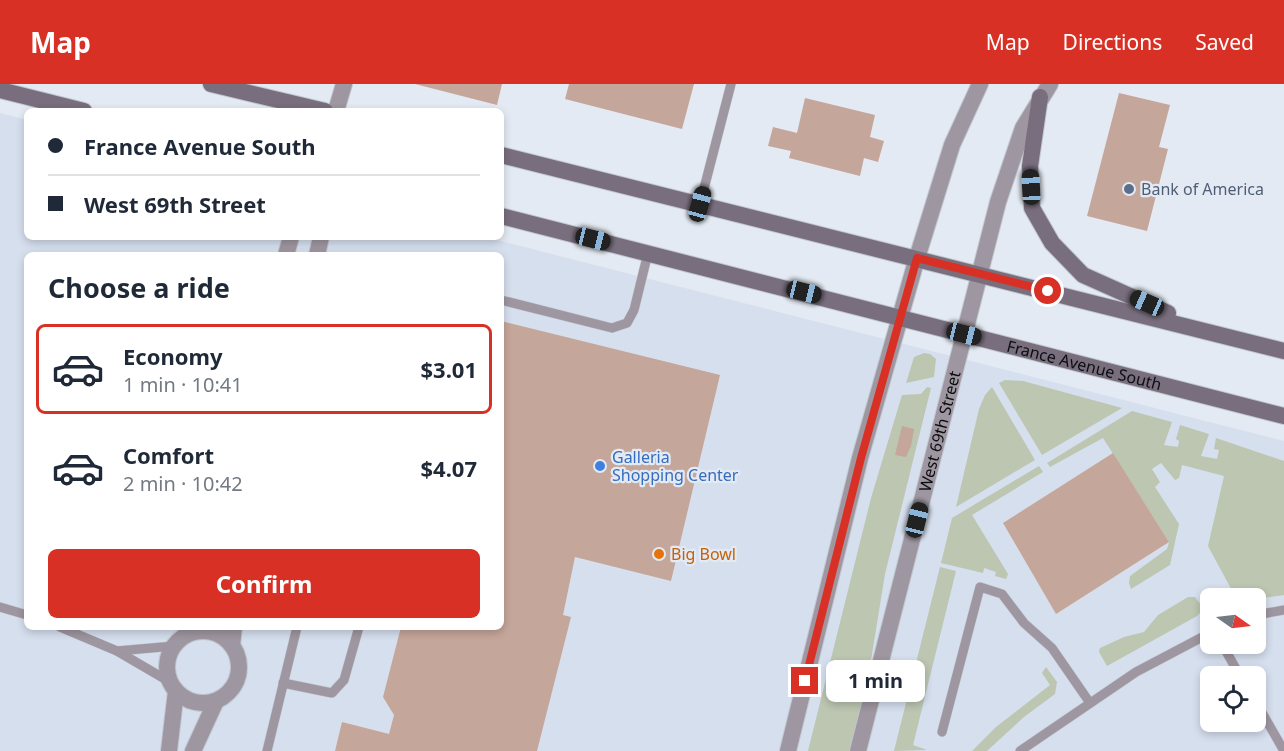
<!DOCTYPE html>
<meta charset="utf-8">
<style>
body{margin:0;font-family:"Noto Sans",sans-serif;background:#f2f2f3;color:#1f2937;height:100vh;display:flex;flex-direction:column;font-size:22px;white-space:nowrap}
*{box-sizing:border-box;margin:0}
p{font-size:20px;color:#747a83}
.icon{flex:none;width:33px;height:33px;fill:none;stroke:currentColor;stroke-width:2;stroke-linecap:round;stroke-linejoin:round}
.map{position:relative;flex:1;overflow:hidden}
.panel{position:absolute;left:24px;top:168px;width:480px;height:378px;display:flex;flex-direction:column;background:#fff;border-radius:9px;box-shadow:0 3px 9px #0003}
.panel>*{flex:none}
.banner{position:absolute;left:24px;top:24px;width:480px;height:132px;border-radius:9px;box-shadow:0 3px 9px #0003;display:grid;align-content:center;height:132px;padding:0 24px;background:#fff}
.needle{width:39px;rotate:104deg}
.controls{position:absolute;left:1200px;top:504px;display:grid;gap:12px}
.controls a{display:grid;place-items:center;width:66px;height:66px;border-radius:9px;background:#fff;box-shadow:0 3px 9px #0003;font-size:30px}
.end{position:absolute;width:27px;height:27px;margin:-14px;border:8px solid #d93025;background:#fff;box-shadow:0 0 0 3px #fff}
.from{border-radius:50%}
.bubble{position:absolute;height:42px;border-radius:9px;background:#fff;box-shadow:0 3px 9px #0003;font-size:20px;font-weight:700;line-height:42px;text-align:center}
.car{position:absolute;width:18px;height:36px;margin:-18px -9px;border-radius:8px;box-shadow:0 0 4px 2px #0007;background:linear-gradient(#222 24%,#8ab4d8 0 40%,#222 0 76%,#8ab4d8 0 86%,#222 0)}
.banner b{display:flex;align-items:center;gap:21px;height:57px;font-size:22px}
.banner b+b{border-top:2px solid #e0e1e3}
.banner i{width:15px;height:15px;background:#1f2937}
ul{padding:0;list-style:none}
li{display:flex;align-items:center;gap:18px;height:90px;margin:0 12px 9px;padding:0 12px;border:3px solid transparent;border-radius:9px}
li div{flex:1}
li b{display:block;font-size:22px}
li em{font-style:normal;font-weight:700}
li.selected{border-color:#d93025}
li>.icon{width:54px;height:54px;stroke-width:1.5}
h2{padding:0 24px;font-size:27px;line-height:72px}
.action{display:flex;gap:12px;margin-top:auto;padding:12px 24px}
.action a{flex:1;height:69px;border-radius:9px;background:#d93025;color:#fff;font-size:24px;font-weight:700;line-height:69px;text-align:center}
header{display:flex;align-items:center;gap:36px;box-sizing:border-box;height:84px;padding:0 30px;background:#d93025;color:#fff}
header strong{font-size:28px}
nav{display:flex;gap:33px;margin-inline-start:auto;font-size:21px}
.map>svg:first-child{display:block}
.built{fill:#d6dfee;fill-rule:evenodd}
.green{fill:#bcc6b1}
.building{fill:#c5a69a}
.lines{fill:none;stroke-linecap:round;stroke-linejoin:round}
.service-casing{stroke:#c1c7cf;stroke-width:10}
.tertiary-casing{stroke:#c1c7cf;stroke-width:18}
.secondary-casing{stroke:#c1c7cf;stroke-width:18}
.service{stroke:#9e96a0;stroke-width:9}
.tertiary{stroke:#9e96a0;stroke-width:16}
.secondary{stroke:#796e7d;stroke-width:16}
.route{stroke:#d93025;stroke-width:8}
.service-dot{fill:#5c6f8a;stroke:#e4eaf3;stroke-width:2}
.shop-dot{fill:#3f7fe0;stroke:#e4eaf3;stroke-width:2}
.food-dot{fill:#e8710a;stroke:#e4eaf3;stroke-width:2}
.labels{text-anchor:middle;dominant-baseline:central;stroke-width:4.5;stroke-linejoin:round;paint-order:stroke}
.service-label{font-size:16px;fill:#4e5e75;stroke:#e4eaf3;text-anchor:start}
.street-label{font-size:16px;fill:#0c0e11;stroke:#e4eaf3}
.shop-label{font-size:16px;fill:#366cbe;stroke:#e4eaf3;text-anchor:start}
.food-label{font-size:16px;fill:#c56008;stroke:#e4eaf3;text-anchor:start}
</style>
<header>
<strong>Map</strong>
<nav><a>Map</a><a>Directions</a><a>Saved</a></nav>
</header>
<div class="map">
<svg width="1284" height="667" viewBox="0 0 1284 667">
<rect width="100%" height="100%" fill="#e4eaf3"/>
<path class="built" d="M0,29L27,36V153H485L1284,357V667H0ZM27,171H501V543H27ZM1210,514H1256V560H1210ZM1210,592H1256V638H1210Z"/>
<g class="green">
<polygon points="924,269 930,270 936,275 934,293 906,299 914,273"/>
<polygon points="1005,296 1023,297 1122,324 1042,371 999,299"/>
<polygon points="927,303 931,304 885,490 866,607 852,667 808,667 871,414 902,311 921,310"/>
<polygon points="992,303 1035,376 956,423 979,325 985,311"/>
<polygon points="1132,327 1172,338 1164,361 1178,363 1179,357 1176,355 1180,341 1209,350 1201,372 1217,375 1219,366 1214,365 1216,354 1284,377 1284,511 1256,515 1236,514 1208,462 1224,392 1182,381 1179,394 1175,396 1161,379 1152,385 1160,398 1155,403 1179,440 1170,481 1131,505 1129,499 1130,492 1167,465 1169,458 1103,354 1050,383 1047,379"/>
<polygon points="1039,382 1043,388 972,431 1008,490 1006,495 995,492 996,488 984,484 983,489 941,479 952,434"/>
<polygon points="940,483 956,487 913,661 927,666 894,667"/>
<polygon points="1188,513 1195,513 1201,521 1202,527 1197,532 1107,582 1099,568 1100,564 1124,553 1144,548 1158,531"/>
<polygon points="1046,583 1057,598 1055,610 1024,633 987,667 972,667 996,643 1050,601 1042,589"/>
</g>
<g class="building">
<polygon points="415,0 502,0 497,21"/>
<polygon points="569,0 694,0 682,45 565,15"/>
<polygon points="1119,9 1170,21 1159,63 1168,65 1147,147 1087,132"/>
<polygon points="805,14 875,31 870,53 884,57 878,78 864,74 860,92 789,74 791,67 768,62 773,43 797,49"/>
<polygon points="501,237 720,291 671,497 575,473 563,531 571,533 537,667 335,667 342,638 389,650 394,631 383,613 401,543 501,543"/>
<polygon points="902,342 914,345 911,362 906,373 895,371"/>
<polygon points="1113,369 1169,458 1056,530 1003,439"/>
</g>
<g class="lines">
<defs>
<g id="service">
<polyline points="700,120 731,0"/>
<polyline points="501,216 612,244 627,239 634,226 648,169"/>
<polyline points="0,523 27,531"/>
<polyline points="1256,531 1284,526"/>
<polyline points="60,543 117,567 170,598"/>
<polyline points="1222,560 1240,592"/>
<polyline points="117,567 174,562"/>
<polyline points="283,599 332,609 344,596 359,543"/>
<polyline points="1256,618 1284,667"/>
<polyline points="942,648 980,503 1002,510 1024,539 1052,564 1090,619"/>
<polyline points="267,667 297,543"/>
<polyline points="1020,667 1136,588 1210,549"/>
</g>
<g id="tertiary">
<polyline points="336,27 344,0"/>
<polyline points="286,171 291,153"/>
<polyline points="317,171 321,153"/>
<circle cx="203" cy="583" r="36"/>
<polyline points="232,562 234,543"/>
<polyline points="169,667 176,607"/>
<polyline points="193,667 216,617"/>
<polyline points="788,667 860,374 917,174 952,61 980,0"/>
<path id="s1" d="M858,667L998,118L1023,44L1050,0"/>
</g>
<g id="secondary">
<polyline points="211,0 325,27"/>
<polyline points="0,6 84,27"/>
<polyline points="1040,13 1030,82 1032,124 1052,159 1083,191 1168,229"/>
<polyline points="501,71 1284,267"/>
<path id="s2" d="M501,132L1284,332"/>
</g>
</defs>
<use href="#service" class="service-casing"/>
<use href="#tertiary" class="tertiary-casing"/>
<use href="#secondary" class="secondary-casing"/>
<use href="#service" class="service"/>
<use href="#tertiary" class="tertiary"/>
<use href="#secondary" class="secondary"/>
</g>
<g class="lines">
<polyline class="route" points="805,597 861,374 917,174 1048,207"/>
</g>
<circle class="service-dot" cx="1129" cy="105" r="6"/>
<circle class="shop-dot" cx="600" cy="382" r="6"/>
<circle class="food-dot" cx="659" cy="470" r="6"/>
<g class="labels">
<g class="service-label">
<text x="1141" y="105">Bank of America</text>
</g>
<g class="street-label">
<text stroke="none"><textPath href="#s2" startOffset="602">France Avenue South</textPath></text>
<text stroke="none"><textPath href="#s1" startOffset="330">West 69th Street</textPath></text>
</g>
<g class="shop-label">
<text x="612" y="373">Galleria<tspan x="612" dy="18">Shopping Center</tspan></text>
</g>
<g class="food-label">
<text x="671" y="470">Big Bowl</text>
</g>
</g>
</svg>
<div class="controls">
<a><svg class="needle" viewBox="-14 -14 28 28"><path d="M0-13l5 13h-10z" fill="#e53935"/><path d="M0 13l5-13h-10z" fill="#747a83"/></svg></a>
<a><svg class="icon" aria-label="locate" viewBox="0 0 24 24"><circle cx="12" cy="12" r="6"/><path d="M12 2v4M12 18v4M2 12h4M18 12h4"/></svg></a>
</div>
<i class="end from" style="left:1048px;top:207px"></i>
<i class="end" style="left:805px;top:597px"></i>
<div class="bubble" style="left:826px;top:576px;width:99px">1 min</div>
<i class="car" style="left:1031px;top:103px;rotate:357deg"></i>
<i class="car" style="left:700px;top:120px;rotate:15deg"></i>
<i class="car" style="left:593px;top:155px;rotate:104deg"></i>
<i class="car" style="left:804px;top:208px;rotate:104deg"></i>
<i class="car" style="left:1147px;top:219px;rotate:294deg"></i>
<i class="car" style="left:964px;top:250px;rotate:104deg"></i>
<i class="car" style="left:917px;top:436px;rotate:14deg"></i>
<div class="banner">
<b><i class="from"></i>France Avenue South</b>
<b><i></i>West 69th Street</b>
</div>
<section class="panel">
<h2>Choose a ride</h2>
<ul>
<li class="selected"><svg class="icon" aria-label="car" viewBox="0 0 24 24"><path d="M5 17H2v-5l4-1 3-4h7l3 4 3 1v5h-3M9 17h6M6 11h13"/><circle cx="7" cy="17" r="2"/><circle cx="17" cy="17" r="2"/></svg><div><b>Economy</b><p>1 min · 10:41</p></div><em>$3.01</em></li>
<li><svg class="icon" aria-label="car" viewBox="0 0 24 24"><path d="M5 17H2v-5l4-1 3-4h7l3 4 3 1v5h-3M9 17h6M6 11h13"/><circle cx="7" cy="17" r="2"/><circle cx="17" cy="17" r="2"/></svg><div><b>Comfort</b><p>2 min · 10:42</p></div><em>$4.07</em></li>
</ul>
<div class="action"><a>Confirm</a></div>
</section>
</div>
